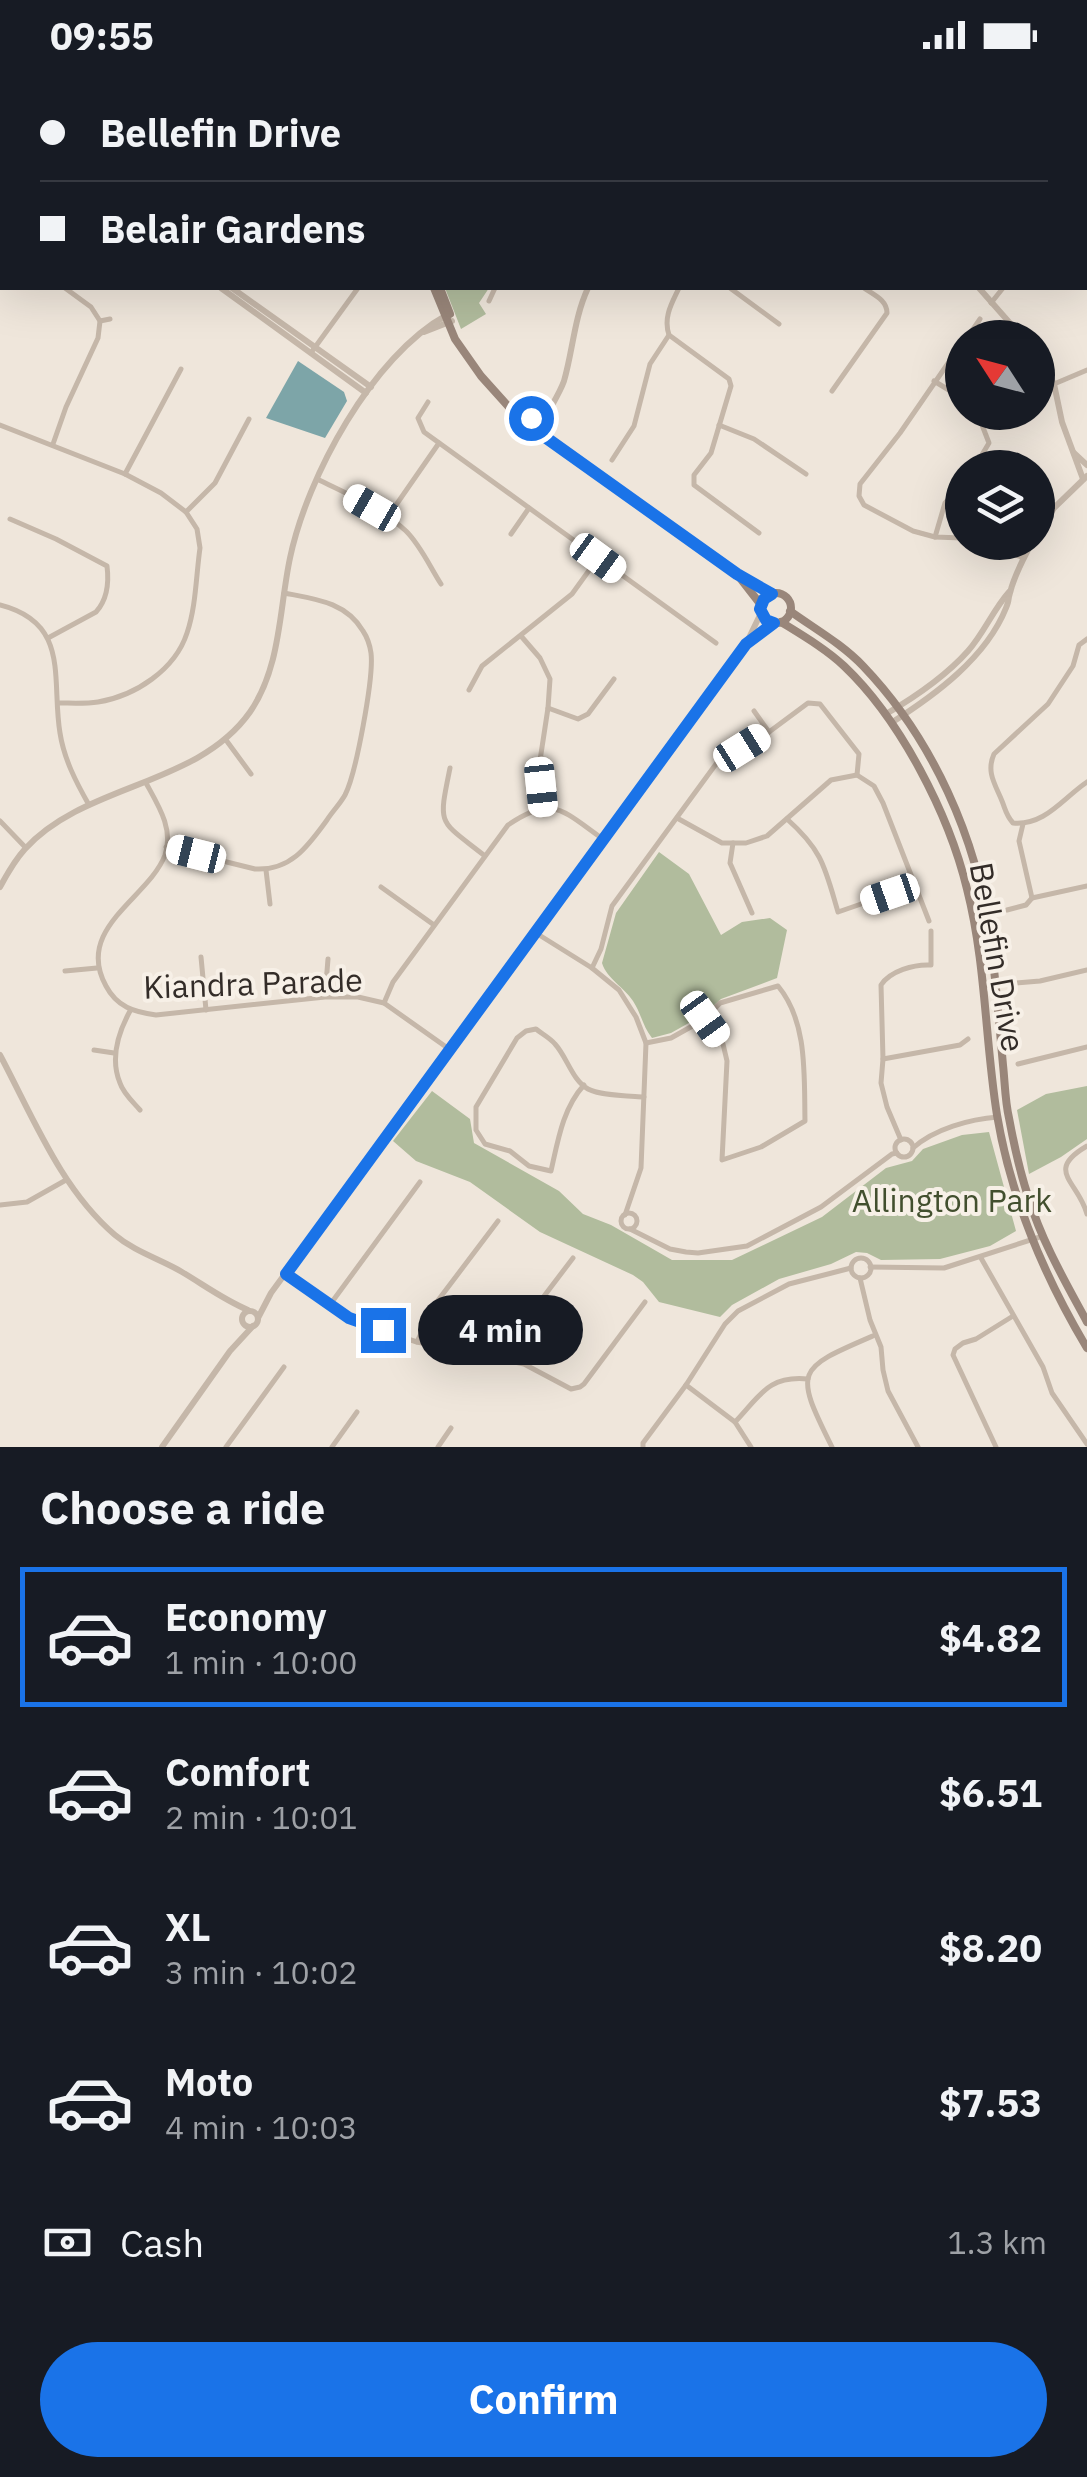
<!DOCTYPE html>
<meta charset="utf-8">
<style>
body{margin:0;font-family:"IBM Plex Sans",sans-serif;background:#20242c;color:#f1f3f6;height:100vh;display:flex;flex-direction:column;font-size:38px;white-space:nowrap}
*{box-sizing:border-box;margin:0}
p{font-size:32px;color:#9ea1a6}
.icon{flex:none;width:55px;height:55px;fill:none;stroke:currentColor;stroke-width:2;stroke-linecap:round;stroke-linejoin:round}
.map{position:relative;height:1377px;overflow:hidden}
.side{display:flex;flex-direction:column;background:#171b24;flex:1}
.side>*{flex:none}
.top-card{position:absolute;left:0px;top:0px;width:1088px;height:220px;box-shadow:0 10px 40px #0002;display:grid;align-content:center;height:220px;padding:0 40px;background:#171b24}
.needle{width:65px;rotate:306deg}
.fabs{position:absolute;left:945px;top:250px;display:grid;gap:20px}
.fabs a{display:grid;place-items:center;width:110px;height:110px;border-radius:50%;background:#171b24;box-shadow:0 10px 40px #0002;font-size:50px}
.end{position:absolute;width:45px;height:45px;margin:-22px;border:12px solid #1a73e8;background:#fff;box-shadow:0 0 0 5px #fff}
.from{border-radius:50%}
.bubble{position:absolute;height:70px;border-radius:35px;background:#171b24;box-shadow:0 10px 40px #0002;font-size:32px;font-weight:800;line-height:70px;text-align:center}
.car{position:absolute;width:30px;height:60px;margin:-30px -15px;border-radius:12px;box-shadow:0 0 8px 2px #0007;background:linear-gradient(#fff 24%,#345 0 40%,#fff 0 76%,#345 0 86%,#fff 0)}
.top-card b{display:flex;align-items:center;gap:35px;height:95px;font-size:38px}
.top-card b+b{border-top:2px solid #363941}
.top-card i{width:25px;height:25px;background:#f1f3f6}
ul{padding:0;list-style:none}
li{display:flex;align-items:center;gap:30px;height:140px;margin:0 20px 15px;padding:0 20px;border:5px solid transparent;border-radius:0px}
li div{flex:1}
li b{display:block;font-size:38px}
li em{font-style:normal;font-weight:800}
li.current{border-color:#1a73e8}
li>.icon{width:90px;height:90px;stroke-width:1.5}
h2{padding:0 40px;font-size:45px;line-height:120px}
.pay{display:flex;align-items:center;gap:25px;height:110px;padding:0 40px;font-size:38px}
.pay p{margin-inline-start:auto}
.button{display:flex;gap:20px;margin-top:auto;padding:20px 40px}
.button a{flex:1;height:115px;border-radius:60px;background:#1a73e8;color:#fff;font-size:40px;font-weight:800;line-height:115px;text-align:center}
.status{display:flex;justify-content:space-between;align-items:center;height:70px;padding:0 50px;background:#171b24;direction:ltr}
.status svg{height:28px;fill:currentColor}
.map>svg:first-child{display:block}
.green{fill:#b1bc9d}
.water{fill:#7da5a8}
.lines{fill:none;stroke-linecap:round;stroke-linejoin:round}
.minor{stroke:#c5b7a9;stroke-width:5}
.tertiary{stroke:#c5b7a9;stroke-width:6}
.secondary{stroke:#99867a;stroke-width:8}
.route{stroke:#1a73e8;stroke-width:12}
.labels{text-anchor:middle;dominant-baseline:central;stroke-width:8;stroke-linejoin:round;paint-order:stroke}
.street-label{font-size:32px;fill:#332c28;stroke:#f7f0e7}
.park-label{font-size:32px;fill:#424f2e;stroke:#f7f0e7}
</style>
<div class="status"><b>09:55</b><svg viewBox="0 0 49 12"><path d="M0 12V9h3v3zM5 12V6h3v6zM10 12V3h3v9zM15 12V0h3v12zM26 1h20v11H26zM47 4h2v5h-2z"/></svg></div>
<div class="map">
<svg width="1087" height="1377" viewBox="0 0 1087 1377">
<rect width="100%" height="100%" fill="#efe6db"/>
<g class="green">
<polygon points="445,218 489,218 479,233 486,244 461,259"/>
<path d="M659,782L689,804L721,865L742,852L770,848L787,860L777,908L721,929L703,945L671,963L652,968C643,957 641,943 633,931C624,917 607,909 602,893L616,843Z"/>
<polygon points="1087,1016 1087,1069 1061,1087 1029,1104 1017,1040 1046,1024"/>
<polygon points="432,1021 470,1049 474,1073 559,1121 583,1144 611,1155 672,1190 732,1190 822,1147 886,1098 912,1091 923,1079 962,1065 989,1062 1016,1161 990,1176 940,1189 881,1190 867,1183 856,1182 831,1194 779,1209 732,1235 720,1247 659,1232 643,1212 633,1205 540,1162 470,1112 416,1091 393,1071"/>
</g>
<polygon class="water" points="298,291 344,322 347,331 325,368 266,348"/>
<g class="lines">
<g class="minor">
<polyline points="517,0 518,2"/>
<polyline points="1002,0 1004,2"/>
<polyline points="1057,0 1059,2"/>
<polyline points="108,2 113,0"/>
<polyline points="283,2 285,0"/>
<polyline points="479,2 482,0"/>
<polyline points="601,2 602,0"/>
<polyline points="783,2 788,0"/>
<polyline points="965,2 970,0"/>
<polyline points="1085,21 1087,21"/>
<polyline points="1085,106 1087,104"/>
<polyline points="0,175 2,176"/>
<path d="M679,218C672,233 663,247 669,265L729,309L731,316L711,383L694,405V415L759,463"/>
<polyline points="730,218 779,254"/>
<polyline points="489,231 495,218"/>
<polyline points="991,233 1003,218"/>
<polyline points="100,251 110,249"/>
<polyline points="967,268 980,249"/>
<polyline points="962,273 900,363 860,414 859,426 864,435 913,461 935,467 962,468"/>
<polyline points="313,280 358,218"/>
<polyline points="934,311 962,328"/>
<polyline points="1054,314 1087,300"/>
<path d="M832,321L887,243C887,230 874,225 864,218"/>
<polyline points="428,332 418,348 424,362 716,573"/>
<path d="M0,355L125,404L161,423L186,442L197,459L200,478C196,506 196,537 187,563C175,600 135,626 98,632C85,634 71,633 58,633"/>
<polyline points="719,355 754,369 806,404"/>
<polyline points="53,374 66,337 98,268 100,251 91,237 65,218"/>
<polyline points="612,390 634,356 650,294 669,265"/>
<polyline points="974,398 989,373 977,342"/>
<polyline points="125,404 181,299"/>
<path d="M317,409C347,424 381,438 406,461C421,476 430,497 441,514"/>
<polyline points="186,442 215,413 249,349"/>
<polyline points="387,448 439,373"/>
<path d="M10,449L56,469L107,496C109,512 107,530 96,542L48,568"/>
<polyline points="511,464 529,438"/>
<polyline points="935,467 945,433 962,415"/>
<polyline points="982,472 1024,488"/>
<path d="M0,535C71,553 51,610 60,663C64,689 76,712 89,735"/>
<polyline points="521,566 540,588 550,609 548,638 539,697 543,737"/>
<path d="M1087,569L1079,575L1073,596L1048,634L994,684C986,702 995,714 1002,731C1006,741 1006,745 1013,753C1045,756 1063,728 1087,712"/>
<polyline points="469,620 482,596 572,524 598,488"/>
<polyline points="548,638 578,649 588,644 614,609"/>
<polyline points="754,641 769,662"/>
<polyline points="226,670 251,704"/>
<path d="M450,698C438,757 438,749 485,786"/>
<path d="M146,713C158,735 174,759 165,785C149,828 74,858 106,916C117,937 134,942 156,945L325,927H358L384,933L449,979"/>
<polyline points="677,748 722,773 746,773 767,766 831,710 857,705 874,716 883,733 929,851"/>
<path d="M787,749C823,781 825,798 838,842L916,815"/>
<polyline points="0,751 26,778"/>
<polyline points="1023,754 1019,771 1032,828 1087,816"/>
<polyline points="733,773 730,793 752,843"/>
<path d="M166,777L255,799C291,801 308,776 327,750C332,742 340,734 345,725C356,704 374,607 371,583C370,576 367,567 363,561C346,532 315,529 284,523"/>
<polyline points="266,800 270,834"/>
<polyline points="381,817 434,855"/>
<polyline points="1007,840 1026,835 1032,828"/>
<polyline points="536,863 592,898 619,920 636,947 646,973 641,1098 625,1145"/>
<polyline points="201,887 206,940"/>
<polyline points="592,898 601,879 612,836 716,694 769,662 808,633 820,634 859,684 857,705"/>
<polyline points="65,901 97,898"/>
<polyline points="982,916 1040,911 1087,900"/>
<polyline points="325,926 328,889"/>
<path d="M384,933L393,912L508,755C553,724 563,741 603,769"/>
<path d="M130,941C118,963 110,989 120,1013C123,1023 133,1032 140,1040"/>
<path d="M646,973L671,968L705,949L720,933L778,916C808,952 804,1006 805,1051L761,1077L722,1090L727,991L723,974L705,949"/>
<polyline points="94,980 114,983"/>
<polyline points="883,989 960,975 968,969"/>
<polyline points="1018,994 1087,977"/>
<path d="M584,1015C563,1038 558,1070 551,1101L529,1096L510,1081L485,1074L476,1060V1037L517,968L526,961L536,959C542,964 550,968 555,974C567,987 572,1010 588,1019C601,1026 630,1026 644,1027"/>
<circle cx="904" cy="1078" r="9"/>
<path d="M901,1070L887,1037L881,1013L883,989L881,915C890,901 914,894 931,895V861"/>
<path d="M1087,1076C1044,1101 1078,1111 1087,1144"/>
<path d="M913,1078C934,1059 970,1049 998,1047"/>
<polyline points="0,1135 27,1132 66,1110"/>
<circle cx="629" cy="1151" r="8"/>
<polyline points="630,1159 670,1179 686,1182 698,1183 747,1176 821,1137 892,1084 897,1083"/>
<polyline points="981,1188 1043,1297 1052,1323 1087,1374"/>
<circle cx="861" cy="1198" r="10"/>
<polyline points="870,1197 944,1198 1043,1166"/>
<polyline points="286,1204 339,1243 361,1254 417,1272 524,1294 571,1319 580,1317 584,1314 645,1232"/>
<polyline points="860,1208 870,1250 881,1277 883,1300 888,1321 918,1377"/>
<polyline points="329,1236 420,1112"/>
<polyline points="417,1272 433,1237 498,1151"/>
<polyline points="507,1290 516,1263 573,1188"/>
<polyline points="686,1315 735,1352 751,1377"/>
<path d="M735,1352C760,1326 768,1305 808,1309"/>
<polyline points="226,1377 284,1297"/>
<polyline points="332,1377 357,1342"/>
<polyline points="438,1377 451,1358"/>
<polyline points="643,1377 643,1373 686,1315 725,1254 738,1241 789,1214 851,1198"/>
<path d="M832,1377C793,1299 796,1299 875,1265"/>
<polyline points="996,1377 953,1285 955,1279 963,1273 976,1269 1013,1246"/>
</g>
<g class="tertiary">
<polyline points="897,0 899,2"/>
<polyline points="687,2 688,0"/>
<polyline points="0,72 2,73"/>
<polyline points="0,78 2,78"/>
<polyline points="221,218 366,323"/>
<polyline points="232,218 371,317"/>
<polyline points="979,218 1023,268"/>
<polyline points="424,262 452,251"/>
<polyline points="1038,286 1054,314 1062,352 1083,409"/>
<path d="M539,362C545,344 558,328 564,311C573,280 574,248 588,218"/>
<polyline points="1074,383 1087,395"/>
<polyline points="1038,462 1054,438 1087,406"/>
<polyline points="747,573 774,553"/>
<path d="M886,644C915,627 945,607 968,581C984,563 993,540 1009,522"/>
<path d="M891,653C935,625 986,588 1006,538C1010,528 1007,533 1010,523C1014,505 1024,488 1032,472"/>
<path d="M0,817C7,804 15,790 25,779C85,713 197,717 250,642C281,597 279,540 290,488C307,407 372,286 447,245"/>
<path d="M0,985C33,1047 61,1119 115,1165C135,1182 160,1189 182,1202C204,1215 224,1230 248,1240"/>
<circle cx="250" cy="1249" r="8"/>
<polyline points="258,1248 271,1223 746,574 761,543"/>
<polyline points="162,1377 230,1281 253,1256"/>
</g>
<g class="secondary">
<polyline points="352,0 353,2"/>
<polyline points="434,218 455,269 481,306 516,345 737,505 771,524"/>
<polyline points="440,218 450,244"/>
<polyline points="740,508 761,535"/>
<circle cx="776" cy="538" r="15"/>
<path d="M790,541C815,559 842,574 863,596C932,668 977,768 990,867C996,909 999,952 1003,995C1005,1013 1005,1031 1009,1048C1014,1075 1020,1103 1029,1129C1042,1172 1066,1213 1087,1252"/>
<path d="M781,552C802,565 826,579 844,596C900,649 949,744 967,819C986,893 985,971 997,1045C1011,1128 1044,1206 1087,1278"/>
</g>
</g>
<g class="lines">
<polyline class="route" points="383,1260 349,1248 286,1204 746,574 774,553 766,550 760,539 764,529 772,524 737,504 538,362 546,342 531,348"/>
</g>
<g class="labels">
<g class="street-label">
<text transform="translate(998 887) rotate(80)">Bellefin Drive</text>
<text transform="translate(253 913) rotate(-2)">Kiandra Parade</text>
</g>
<g class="park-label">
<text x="952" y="1130">Allington Park</text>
</g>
</g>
</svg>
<div class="fabs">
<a><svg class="needle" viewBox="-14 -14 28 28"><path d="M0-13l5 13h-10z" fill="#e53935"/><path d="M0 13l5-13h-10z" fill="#9ea1a6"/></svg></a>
<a><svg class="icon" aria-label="layers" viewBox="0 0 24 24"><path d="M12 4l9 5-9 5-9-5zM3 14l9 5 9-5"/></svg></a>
</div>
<i class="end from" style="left:531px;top:348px"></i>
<i class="end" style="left:383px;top:1260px"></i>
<div class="bubble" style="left:418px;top:1225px;width:165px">4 min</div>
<i class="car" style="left:372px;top:438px;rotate:300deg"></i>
<i class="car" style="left:598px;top:488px;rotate:126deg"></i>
<i class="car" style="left:742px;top:678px;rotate:58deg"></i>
<i class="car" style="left:541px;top:717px;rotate:174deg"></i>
<i class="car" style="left:196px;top:784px;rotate:284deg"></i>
<i class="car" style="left:890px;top:824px;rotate:251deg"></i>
<i class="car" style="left:705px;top:949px;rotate:144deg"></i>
<div class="top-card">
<b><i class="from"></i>Bellefin Drive</b>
<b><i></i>Belair Gardens</b>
</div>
</div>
<section class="side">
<h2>Choose a ride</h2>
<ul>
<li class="current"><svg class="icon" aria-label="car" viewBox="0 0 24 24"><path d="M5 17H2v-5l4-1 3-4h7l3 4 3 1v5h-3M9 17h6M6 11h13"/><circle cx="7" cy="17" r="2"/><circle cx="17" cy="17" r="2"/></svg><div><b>Economy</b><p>1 min · 10:00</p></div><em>$4.82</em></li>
<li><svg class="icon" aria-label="car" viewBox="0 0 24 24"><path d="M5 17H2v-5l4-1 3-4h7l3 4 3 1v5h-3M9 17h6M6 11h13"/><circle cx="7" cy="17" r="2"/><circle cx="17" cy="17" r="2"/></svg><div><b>Comfort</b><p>2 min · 10:01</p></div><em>$6.51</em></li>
<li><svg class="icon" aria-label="car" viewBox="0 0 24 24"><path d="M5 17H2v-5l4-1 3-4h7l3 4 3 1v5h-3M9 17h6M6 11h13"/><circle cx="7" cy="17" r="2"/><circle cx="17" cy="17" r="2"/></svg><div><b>XL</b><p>3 min · 10:02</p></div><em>$8.20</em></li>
<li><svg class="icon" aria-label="car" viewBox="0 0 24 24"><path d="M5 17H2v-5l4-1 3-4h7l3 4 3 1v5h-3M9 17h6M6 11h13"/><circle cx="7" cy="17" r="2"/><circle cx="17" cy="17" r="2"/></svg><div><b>Moto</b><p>4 min · 10:03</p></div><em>$7.53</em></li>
</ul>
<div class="pay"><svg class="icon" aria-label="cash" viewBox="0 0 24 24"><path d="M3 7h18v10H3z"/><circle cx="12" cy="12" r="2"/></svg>Cash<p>1.3 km</p></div>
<div class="button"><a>Confirm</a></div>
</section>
